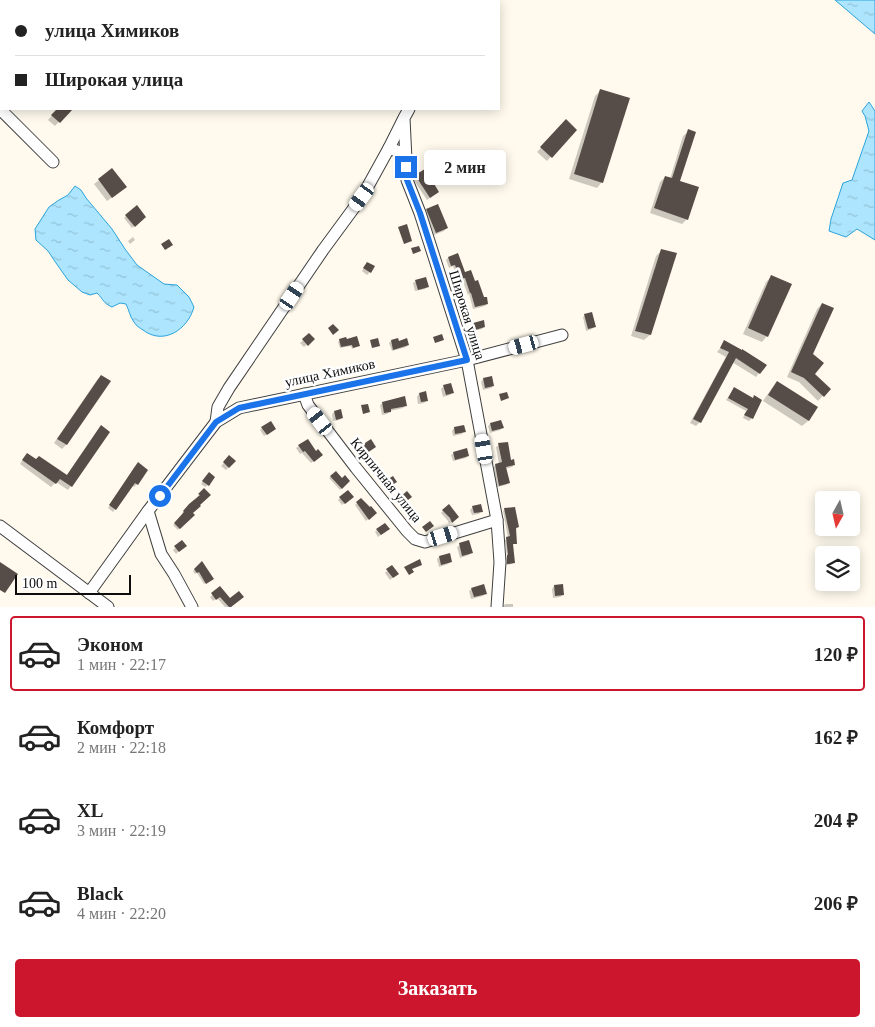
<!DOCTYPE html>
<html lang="ru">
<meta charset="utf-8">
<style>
body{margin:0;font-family:"Times New Roman",serif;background:#f6f6f6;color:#222;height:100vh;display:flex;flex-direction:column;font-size:19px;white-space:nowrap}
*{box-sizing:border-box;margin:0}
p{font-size:16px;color:#767676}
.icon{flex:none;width:28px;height:28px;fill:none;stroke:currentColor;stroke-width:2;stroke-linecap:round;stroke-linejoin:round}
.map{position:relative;height:607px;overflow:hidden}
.panel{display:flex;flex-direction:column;background:#fff;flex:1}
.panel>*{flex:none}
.hud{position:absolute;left:0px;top:0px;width:500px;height:110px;box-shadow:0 2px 12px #0003;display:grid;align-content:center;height:110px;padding:0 15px;background:#fff}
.needle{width:32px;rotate:188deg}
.tools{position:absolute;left:815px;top:491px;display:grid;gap:10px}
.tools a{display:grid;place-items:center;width:45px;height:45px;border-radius:5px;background:#fff;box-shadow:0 2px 12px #0003;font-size:25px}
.scale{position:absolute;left:15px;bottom:12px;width:116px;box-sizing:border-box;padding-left:5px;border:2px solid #0d0d0d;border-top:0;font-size:14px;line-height:18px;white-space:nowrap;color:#0d0d0d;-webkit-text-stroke:4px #fff;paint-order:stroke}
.end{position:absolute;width:22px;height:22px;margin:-11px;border:6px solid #1a73e8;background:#fff;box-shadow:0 0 0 2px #fff}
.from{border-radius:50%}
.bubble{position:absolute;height:35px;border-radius:5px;background:#fff;box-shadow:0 2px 12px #0003;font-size:16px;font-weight:700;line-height:35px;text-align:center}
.car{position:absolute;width:15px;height:30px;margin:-15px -8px;border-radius:6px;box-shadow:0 0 4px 1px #0007;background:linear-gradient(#fff 24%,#345 0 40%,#fff 0 76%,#345 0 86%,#fff 0)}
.hud b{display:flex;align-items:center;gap:18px;height:48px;font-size:19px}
.hud b+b{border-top:1px solid #e0e0e0}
.hud i{width:12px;height:12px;background:#222}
ul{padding:9px 0 0;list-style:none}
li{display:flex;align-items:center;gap:15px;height:75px;margin:0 10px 8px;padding:0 5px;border:2px solid transparent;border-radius:5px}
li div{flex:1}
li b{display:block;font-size:19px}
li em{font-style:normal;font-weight:700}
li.active{border-color:#cc162d}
li>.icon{width:45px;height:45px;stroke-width:1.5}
.cta{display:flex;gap:10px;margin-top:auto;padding:10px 15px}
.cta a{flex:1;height:58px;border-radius:5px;background:#cc162d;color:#fff;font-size:20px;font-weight:700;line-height:58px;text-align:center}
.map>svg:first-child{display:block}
.water{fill:url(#water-ripples);stroke:#2ba3dc}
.shadow{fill:#0003}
.building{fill:#574d48}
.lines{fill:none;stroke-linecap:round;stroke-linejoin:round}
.minor-casing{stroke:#404040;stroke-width:13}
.minor{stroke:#fff;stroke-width:11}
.route{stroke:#1a73e8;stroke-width:6}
.labels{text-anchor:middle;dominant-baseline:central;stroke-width:5;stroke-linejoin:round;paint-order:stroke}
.street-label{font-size:14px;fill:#0d0d0d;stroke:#fff}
</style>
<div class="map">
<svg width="875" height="607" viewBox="0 0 875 607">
<defs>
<pattern id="water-ripples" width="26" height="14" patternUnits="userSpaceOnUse" patternTransform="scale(1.25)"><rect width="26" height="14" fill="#ace5fd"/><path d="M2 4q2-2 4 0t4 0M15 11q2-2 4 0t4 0" fill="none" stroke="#93c3d8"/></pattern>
</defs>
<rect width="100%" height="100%" fill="#fffaed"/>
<g class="water">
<polygon points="835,0 875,0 875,34"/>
<polygon points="869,102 875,111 875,240 857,229 846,237 829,231 831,219 843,183 852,180 869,131 865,116 862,111"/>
<path d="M75,186L81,190L86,198L112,229L125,249L137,265L164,284L177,285L189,297L194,307C188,329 164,346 143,330C140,328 136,326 134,322C130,317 129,310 126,304L120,303L112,307C103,303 104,300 97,293L90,295L82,292L68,280L56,263L48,251L36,240L35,229L49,207L59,200L68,195Z"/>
</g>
<g class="shadow">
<polygon points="601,90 602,182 597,188 569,179 595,96"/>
<polygon points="58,109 71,109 55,126 48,120"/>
<polygon points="566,121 575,130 547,161 537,152"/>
<polygon points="689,131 679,182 687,219 682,224 650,213 660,182 665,177 670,179 683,136"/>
<polygon points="112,170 121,191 107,201 94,184"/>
<polygon points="424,171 438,192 427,200 413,179"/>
<polygon points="427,210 447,228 444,231 434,235 425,212"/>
<polygon points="126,216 142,220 132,228 124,218"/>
<polygon points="133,237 135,240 130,244 128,241"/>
<polygon points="662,250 675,254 650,335 644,340 631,336 656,256"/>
<polygon points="448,258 475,283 487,304 485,306 473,309 469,294 468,295 462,279 458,281 453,266 449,268 446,260"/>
<polygon points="365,266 370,272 367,275 362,271"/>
<polygon points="772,276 767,336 762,342 743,334 766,282"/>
<polygon points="416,281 427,287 425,289 415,291 413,283"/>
<polygon points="822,304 812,355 814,374 829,389 818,401 799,382 787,377 817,309"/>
<polygon points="585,315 594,327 592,329 586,331 583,317"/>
<polygon points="474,324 484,326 482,329 473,331 472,326"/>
<polygon points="309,335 313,339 304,347 300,343"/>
<polygon points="340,340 359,345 352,349 351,346 340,348 338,342"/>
<polygon points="391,341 398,342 408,345 406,347 392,351 389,343"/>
<polygon points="725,342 759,373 756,377 732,362 700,422 696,426 690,423 726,357 717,352"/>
<polygon points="101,376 109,382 66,445 62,449 54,443 97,380"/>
<polygon points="483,379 493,386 491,388 483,390 481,382"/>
<polygon points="777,382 816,407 808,421 802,426 763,401 772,388"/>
<polygon points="444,386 453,392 450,395 443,397 441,389"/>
<polygon points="734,389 752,399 752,418 749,421 743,418 746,411 726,400"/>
<polygon points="419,394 427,401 424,403 418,404 417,397"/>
<polygon points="383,403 405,406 403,408 390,411 387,414 382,415 380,405"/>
<polygon points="334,412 342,418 339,420 333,421 332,414"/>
<polygon points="490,424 502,428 500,430 490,433 488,426"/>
<polygon points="262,428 272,431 264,436 260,430"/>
<polygon points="454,428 464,431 462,434 453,436 452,431"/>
<polygon points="98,430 109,432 68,490 56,482 51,487 20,464 24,458 66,476"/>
<polygon points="499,445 510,461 514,465 512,467 505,469 509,483 506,485 497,487 493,467 496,465 499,464 496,447"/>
<polygon points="299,446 319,457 311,463 302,453 300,454 296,448"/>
<polygon points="363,446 372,449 364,454 360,448"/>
<polygon points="454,453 468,455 466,458 453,461 451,455"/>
<polygon points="229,457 234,461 226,470 221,466"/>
<polygon points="135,466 147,470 137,484 134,487 132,485 113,512 108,508"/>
<polygon points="336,473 342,480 349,481 340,490 329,478"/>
<polygon points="206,476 208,485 205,487 201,484"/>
<polygon points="204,490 191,514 193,515 178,530 173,525 184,515 182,513 187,508 199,498 198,496"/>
<polygon points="407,493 408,500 401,504 398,500"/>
<polygon points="340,498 350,499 342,505 338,500"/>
<polygon points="361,500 375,513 366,521 355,505"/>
<polygon points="473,507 481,511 479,514 472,515 470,510"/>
<polygon points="505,509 518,527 516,529 516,543 512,545 514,562 512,564 506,565 506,558 507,557 505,540 508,538 503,511"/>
<polygon points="443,511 455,519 449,524 448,521 441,513"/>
<polygon points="377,530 386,531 378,537 375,532"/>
<polygon points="182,541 185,545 176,554 173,550"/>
<polygon points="460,545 472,552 469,555 460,558 457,547"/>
<polygon points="439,557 450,562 448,564 439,567 437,559"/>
<polygon points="202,563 210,580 204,584 197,573 195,574 193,571"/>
<polygon points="391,567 397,574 390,580 385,573"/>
<polygon points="554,586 563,595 560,597 553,598 552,589"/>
<polygon points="220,588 230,607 225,607 217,598 213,601 210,597"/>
<polygon points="472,589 486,593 483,596 471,599 469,591"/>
<polygon points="505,604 513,604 513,607 503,607"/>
</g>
<g class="building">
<polygon points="600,89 630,98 603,183 574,174"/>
<polygon points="57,109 73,109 60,123 51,115"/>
<polygon points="566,119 577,130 552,158 540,147"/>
<polygon points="688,129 696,132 680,181 699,187 688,220 654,208 665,176 672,178"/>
<polygon points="112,168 127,187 112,198 98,179"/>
<polygon points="425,169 439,192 430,198 415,175"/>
<polygon points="438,204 448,228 436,233 426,209"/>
<polygon points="137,205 146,217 135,227 125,215"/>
<polygon points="407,224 412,241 404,244 398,227"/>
<polygon points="169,239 173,245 165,250 161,244"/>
<polygon points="419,246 421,251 413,254 411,248"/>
<polygon points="661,249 677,253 651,335 635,331"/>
<polygon points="458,253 465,272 471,270 475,281 478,280 484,297 487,297 488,304 475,307 471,293 470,293 465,278 460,279 455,265 451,266 448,257"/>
<polygon points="367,262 375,266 371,273 363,268"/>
<polygon points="771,275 792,284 768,337 748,328"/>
<polygon points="426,277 429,287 418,290 415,280"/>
<polygon points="822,303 834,308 813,354 824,363 815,374 831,389 824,397 804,378 791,372"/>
<polygon points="592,312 596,327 588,329 584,314"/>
<polygon points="484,320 485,327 475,330 473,323"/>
<polygon points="333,324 339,330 333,335 328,328"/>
<polygon points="309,333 315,339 308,346 302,339"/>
<polygon points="442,334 444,340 435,343 433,337"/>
<polygon points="357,336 360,346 353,348 352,345 341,347 339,339 346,337 347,339"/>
<polygon points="378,338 380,346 372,348 370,340"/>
<polygon points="398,338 399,341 407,338 409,345 393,350 391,340"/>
<polygon points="724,340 742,350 742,349 767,365 760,374 736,358 701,423 693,419 729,352 720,348"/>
<polygon points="101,375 111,381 67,445 57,439"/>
<polygon points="492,376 494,386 485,388 483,378"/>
<polygon points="777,381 818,407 809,421 768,395"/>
<polygon points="451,383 454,393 446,395 443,385"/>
<polygon points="734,387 753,398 754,395 762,400 753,419 744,415 748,409 728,398"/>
<polygon points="426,391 428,401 421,402 419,393"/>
<polygon points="507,392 509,398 501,401 499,394"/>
<polygon points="405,396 407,406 391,409 391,412 384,413 382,402"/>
<polygon points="368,404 370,412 363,414 361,405"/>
<polygon points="341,409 343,418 336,420 334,411"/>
<polygon points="501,420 504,428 492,431 490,423"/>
<polygon points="271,421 276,429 267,435 261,427"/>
<polygon points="101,425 110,432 72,487 60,479 56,484 22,460 27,453 36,459 39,456 67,475"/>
<polygon points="464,425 466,432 455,434 454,427"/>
<polygon points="308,439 316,451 318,449 323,455 314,462 305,451 303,452 298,445"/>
<polygon points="371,439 376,447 367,453 362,445"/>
<polygon points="508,442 511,460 514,459 515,465 506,467 510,483 499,486 495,464 502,462 498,443"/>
<polygon points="467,448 469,456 455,460 453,452"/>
<polygon points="229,455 236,461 229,468 223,462"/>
<polygon points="138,462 148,470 138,485 135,483 116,510 109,505"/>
<polygon points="336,471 342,478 345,475 350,481 342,489 330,476"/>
<polygon points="209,472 215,477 209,486 202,481"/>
<polygon points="393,476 397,482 389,487 385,481"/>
<polygon points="204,488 211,495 200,505 201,506 193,513 195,515 180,529 174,523 184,512 183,511 189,504 200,495 198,494"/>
<polygon points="348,490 354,497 345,504 339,497"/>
<polygon points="407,491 412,497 404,503 400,497"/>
<polygon points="361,498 370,507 371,506 377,513 369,520 356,502"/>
<polygon points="449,504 459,517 452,523 450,518 442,510"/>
<polygon points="481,504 483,512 474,513 472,506"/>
<polygon points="515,507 519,527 516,528 517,544 513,544 515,563 507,564 507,555 508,555 506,537 510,536 504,508"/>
<polygon points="430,521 434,526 426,532 422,527"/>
<polygon points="385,523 390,529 381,535 376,529"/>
<polygon points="182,540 187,546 179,552 174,546"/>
<polygon points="469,540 473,553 462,556 459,543"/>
<polygon points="450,553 452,562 441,565 439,556"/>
<polygon points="420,559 422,565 412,569 414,572 409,575 404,567"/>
<polygon points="202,561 214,579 206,584 199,572 197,573 194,569"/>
<polygon points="0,562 18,574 5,593 0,590"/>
<polygon points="392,565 399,574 393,578 386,569"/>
<polygon points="484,584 487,594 474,597 471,588"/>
<polygon points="563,584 564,595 555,596 554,585"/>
<polygon points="220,586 230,598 239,591 244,597 231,607 229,607 220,597 216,600 211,593"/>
</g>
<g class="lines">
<defs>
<g id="minor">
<polyline points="474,1 474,0"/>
<polyline points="0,109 53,162"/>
<polyline points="409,109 404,118 407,180 420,213 467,360 497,520 500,562 497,607"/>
<polyline points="389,148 403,120"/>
<polyline points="304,394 308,405 356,468 407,531 415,539 425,542 497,520"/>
<polyline points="216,422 218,407 229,388 323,250 362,197 389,148 405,154"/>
<polyline points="148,511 161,554 174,574 192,607"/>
<polyline points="0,526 108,607"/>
<polyline points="89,593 148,511 216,422 239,408 467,360 562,335"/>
</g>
</defs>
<use href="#minor" class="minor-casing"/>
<use href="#minor" class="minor"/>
</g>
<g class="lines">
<polyline class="route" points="160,496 216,422 239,408 467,360 420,213 407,180 406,167"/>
</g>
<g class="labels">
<g class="street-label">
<text transform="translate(467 315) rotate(73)">Широкая улица</text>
<text transform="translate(330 373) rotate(-12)">улица Химиков</text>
<text transform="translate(386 480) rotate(51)">Кирпичная улица</text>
</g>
</g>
</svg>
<div class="tools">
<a><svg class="needle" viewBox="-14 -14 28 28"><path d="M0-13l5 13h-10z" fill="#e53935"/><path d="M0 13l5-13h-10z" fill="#767676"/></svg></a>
<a><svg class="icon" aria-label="layers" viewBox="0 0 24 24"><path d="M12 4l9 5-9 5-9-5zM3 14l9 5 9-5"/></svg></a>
</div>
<div class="scale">100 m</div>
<i class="end from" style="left:160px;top:496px"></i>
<i class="end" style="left:406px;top:167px"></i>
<div class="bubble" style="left:424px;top:150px;width:82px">2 мин</div>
<i class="car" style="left:362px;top:197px;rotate:216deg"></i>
<i class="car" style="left:292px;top:296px;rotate:34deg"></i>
<i class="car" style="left:524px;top:345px;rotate:255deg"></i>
<i class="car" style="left:320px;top:421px;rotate:323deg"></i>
<i class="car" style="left:484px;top:449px;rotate:350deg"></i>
<i class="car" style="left:443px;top:536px;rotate:73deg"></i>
<div class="hud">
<b><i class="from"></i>улица Химиков</b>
<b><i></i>Широкая улица</b>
</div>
</div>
<section class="panel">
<ul>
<li class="active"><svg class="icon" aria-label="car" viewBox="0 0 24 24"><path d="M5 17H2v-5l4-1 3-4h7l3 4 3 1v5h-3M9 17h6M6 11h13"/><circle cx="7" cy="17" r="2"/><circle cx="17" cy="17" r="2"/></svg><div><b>Эконом</b><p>1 мин · 22:17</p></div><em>120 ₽</em></li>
<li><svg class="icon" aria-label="car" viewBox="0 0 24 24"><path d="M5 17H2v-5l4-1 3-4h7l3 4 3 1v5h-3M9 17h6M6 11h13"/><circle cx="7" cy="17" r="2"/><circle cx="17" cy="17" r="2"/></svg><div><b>Комфорт</b><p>2 мин · 22:18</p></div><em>162 ₽</em></li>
<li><svg class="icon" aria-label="car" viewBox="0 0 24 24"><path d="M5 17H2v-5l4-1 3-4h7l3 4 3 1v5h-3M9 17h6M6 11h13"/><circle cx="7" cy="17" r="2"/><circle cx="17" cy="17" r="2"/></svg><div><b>XL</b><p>3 мин · 22:19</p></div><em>204 ₽</em></li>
<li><svg class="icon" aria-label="car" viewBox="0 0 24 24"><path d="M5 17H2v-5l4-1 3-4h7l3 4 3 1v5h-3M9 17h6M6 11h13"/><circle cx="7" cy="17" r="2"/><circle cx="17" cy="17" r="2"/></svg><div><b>Black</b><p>4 мин · 22:20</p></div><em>206 ₽</em></li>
</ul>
<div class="cta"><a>Заказать</a></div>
</section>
